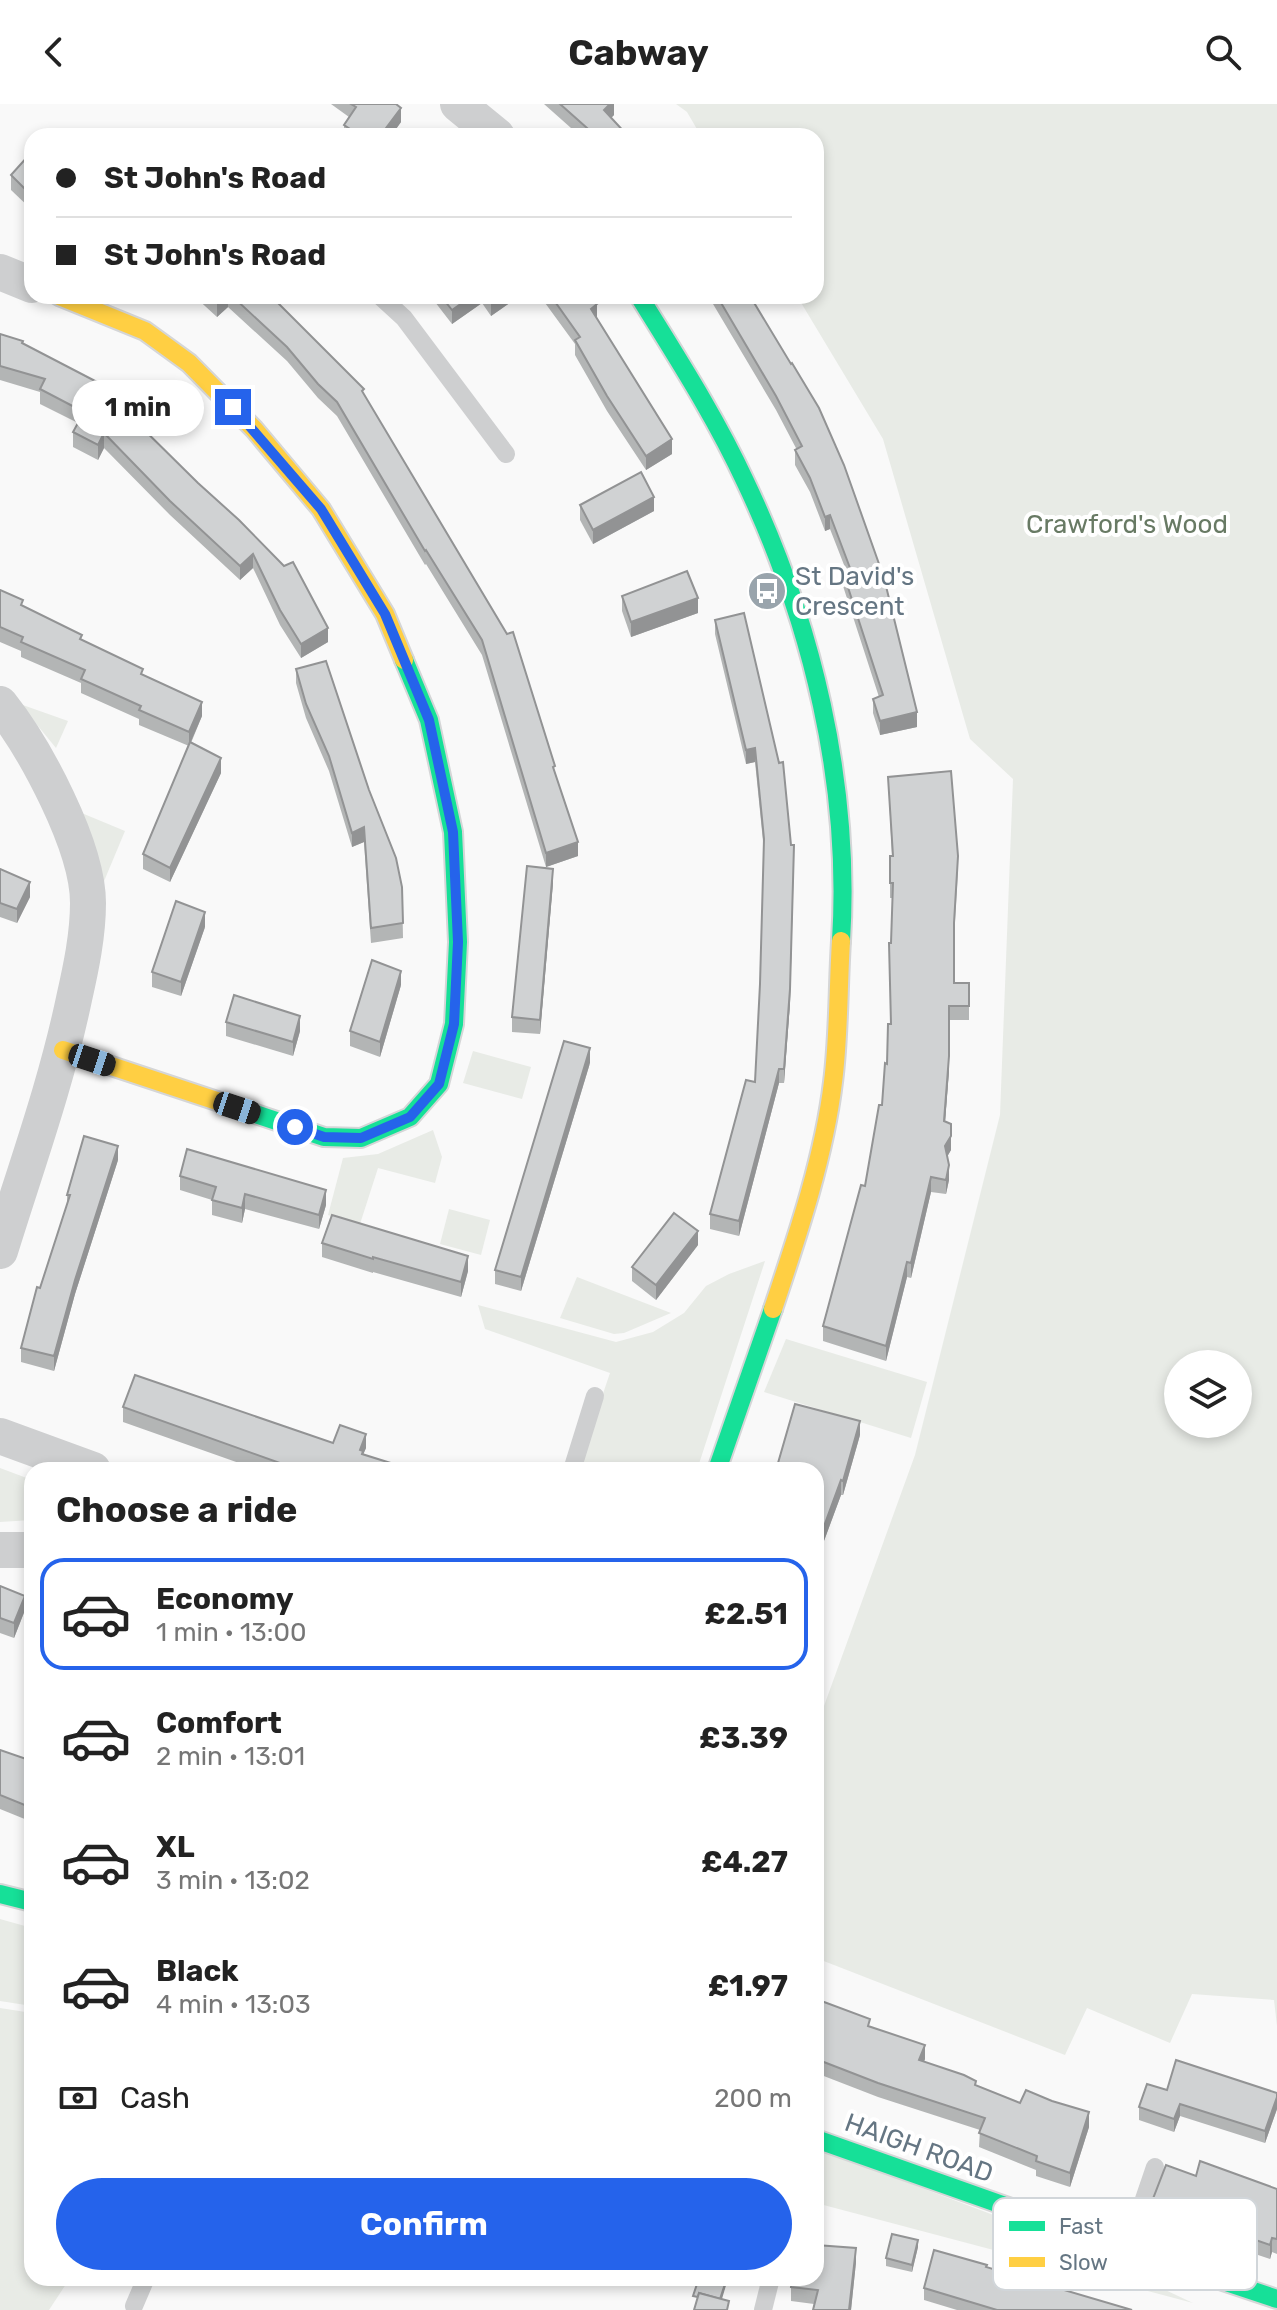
<!DOCTYPE html>
<meta charset="utf-8">
<style>
body{margin:0;font-family:Rubik,sans-serif;background:#f2f2f2;color:#222;height:100vh;display:flex;flex-direction:column;font-size:30px;white-space:nowrap}
*{box-sizing:border-box;margin:0}
p{font-size:26px;color:#767676}
.icon{flex:none;width:44px;height:44px;fill:none;stroke:currentColor;stroke-width:2;stroke-linecap:round;stroke-linejoin:round}
.map{position:relative;flex:1;overflow:hidden}
.panel{position:absolute;left:24px;top:1358px;width:800px;height:824px;display:flex;flex-direction:column;background:#fff;border-radius:24px;box-shadow:0 4px 12px #0003}
.panel>*{flex:none}
.banner{position:absolute;left:24px;top:24px;width:800px;height:176px;border-radius:24px;box-shadow:0 4px 12px #0003;display:grid;align-content:center;height:176px;padding:0 32px;background:#fff}
.tools{position:absolute;left:1164px;top:1246px;display:grid;gap:16px}
.tools a{display:grid;place-items:center;width:88px;height:88px;border-radius:50%;background:#fff;box-shadow:0 4px 12px #0003;font-size:40px}
.end{position:absolute;width:36px;height:36px;margin:-18px;border:10px solid #2563eb;background:#fff;box-shadow:0 0 0 4px #fff}
.from{border-radius:50%}
.bubble{position:absolute;height:56px;border-radius:28px;background:#fff;box-shadow:0 4px 12px #0003;font-size:26px;font-weight:700;line-height:56px;text-align:center}
.car{position:absolute;width:24px;height:48px;margin:-24px -12px;border-radius:10px;box-shadow:0 0 6px 2px #0007;background:linear-gradient(#222 24%,#8ab4d8 0 40%,#222 0 76%,#8ab4d8 0 86%,#222 0)}
.banner b{display:flex;align-items:center;gap:28px;height:76px;font-size:30px}
.banner b+b{border-top:2px solid #e0e0e0}
.banner i{width:20px;height:20px;background:#222}
ul{padding:0;list-style:none}
li{display:flex;align-items:center;gap:24px;height:112px;margin:0 16px 12px;padding:0 16px;border:4px solid transparent;border-radius:24px}
li div{flex:1}
li b{display:block;font-size:30px}
li em{font-style:normal;font-weight:700}
li.selected{border-color:#2563eb}
li>.icon{width:72px;height:72px;stroke-width:1.5}
h2{padding:0 32px;font-size:36px;line-height:96px}
.pay{display:flex;align-items:center;gap:20px;height:88px;padding:0 32px;font-size:30px}
.pay p{margin-inline-start:auto}
.cta{display:flex;gap:16px;margin-top:auto;padding:16px 32px}
.cta a{flex:1;height:92px;border-radius:48px;background:#2563eb;color:#fff;font-size:32px;font-weight:700;line-height:92px;text-align:center}
header{display:flex;justify-content:space-between;align-items:center;height:104px;padding:0 32px;background:#fff;font-size:36px;font-weight:700}
.map>svg:first-child{display:block}
.green{fill:#e8ebe6;fill-rule:evenodd}
.lines{fill:none;stroke-linecap:round;stroke-linejoin:round}
.fast-casing{stroke:#d5d6d7;stroke-width:22}
.slow-casing{stroke:#d5d6d7;stroke-width:22}
.lane{stroke:#cecfd0;stroke-width:18}
.street{stroke:#cecfd0;stroke-width:36}
.fast{stroke:#16e098;stroke-width:18}
.slow{stroke:#ffcf43;stroke-width:18}
.wall{fill:#b3b5b5}
.shaded-wall{fill:#929394}
.building{fill:#d0d2d3;stroke:#929394;stroke-width:2}
.route{stroke:#2563eb;stroke-width:10}
.labels{text-anchor:middle;dominant-baseline:central;stroke-width:8;stroke-linejoin:round;paint-order:stroke}
.park-label{font-size:26px;fill:#687a64;stroke:#fff}
.poi-label{font-size:26px;fill:#657683;stroke:#fff;text-anchor:start}
.street-label{font-size:26px;fill:#657683;stroke:#fff}
.key{fill:#fff;stroke:#d1d6da;stroke-width:2}
.key-label{font-size:22px;fill:#657683}
</style>
<header><svg class="icon" aria-label="back" viewBox="0 0 24 24"><path d="M15 5l-7 7 7 7"/></svg>Cabway<svg class="icon" aria-label="search" viewBox="0 0 24 24"><circle cx="10" cy="10" r="6"/><path d="M15 15l6 6"/></svg></header>
<div class="map">
<svg width="1277" height="2206" viewBox="0 0 1277 2206">
<rect width="100%" height="100%" fill="#f9f9f9"/>
<g class="green">
<path d="M676,0H1277V1922L1274,1896L1192,1890L1170,1939L1087,1904L1065,1951L816,1854V1624L915,1351L1000,1011L1013,675L970,635L883,335L797,192H816V32H701L687,8ZM1178,1260H1238V1320H1178Z"/>
<polygon points="20,600 68,617 56,644"/>
<polygon points="72,705 125,727 102,782"/>
<polygon points="473,947 531,963 522,995 463,979"/>
<polygon points="433,1026 442,1053 435,1079 378,1064 360,1120 328,1111 343,1054 378,1050"/>
<polygon points="449,1105 490,1116 481,1151 440,1140"/>
<polygon points="765,1157 697,1366 577,1366 610,1269 485,1225 478,1201 616,1238 653,1228 684,1209 706,1182 729,1170"/>
<polygon points="577,1173 671,1209 624,1229 614,1230 560,1214"/>
<polygon points="786,1235 927,1278 911,1334 764,1288"/>
<polygon points="0,1364 32,1376 32,1416 0,1418"/>
<polygon points="0,1815 32,1824 32,1902 0,1897"/>
<polygon points="0,1904 32,1909 32,2174 70,2174 49,2206 0,2206"/>
<polygon points="816,2044 1057,2135 1193,2199 816,2099"/>
</g>
<g class="lines">
<defs>
<g id="fast">
<path d="M639,192C676,252 715,312 745,377C812,518 851,680 841,837"/>
<polyline points="229,1001 324,1033 361,1034 410,1013 439,980 454,920 458,838 453,728 429,616 404,556"/>
<polyline points="717,1366 773,1205"/>
<polyline points="0,1790 32,1798"/>
<polyline points="816,2035 1127,2145 1277,2195"/>
</g>
<g id="slow">
<polyline points="59,192 145,227 189,259 254,325 321,405 385,510 404,556"/>
<polyline points="63,946 229,1001"/>
<path d="M773,1205C797,1133 824,1054 833,978C839,932 838,884 841,837"/>
</g>
</defs>
<use href="#fast" class="fast-casing"/>
<use href="#slow" class="slow-casing"/>
<g class="lane">
<polyline points="380,192 404,214 506,350"/>
<polyline points="572,1366 595,1292"/>
<polyline points="1127,2145 1155,2063"/>
<polyline points="134,2202 146,2174"/>
<polyline points="763,2206 771,2174"/>
</g>
<g class="street">
<polyline points="458,0 497,32"/>
<polyline points="0,168 32,181"/>
<path d="M0,600C35,644 88,742 88,799C88,831 81,864 74,895C56,981 26,1063 0,1147"/>
<polyline points="0,1332 93,1366"/>
<polyline points="0,1446 32,1446"/>
</g>
<use href="#fast" class="fast"/>
<use href="#slow" class="slow"/>
</g>
<g class="wall">
<polygon points="331,0 396,0 401,18 391,32 344,32 344,21 349,13"/>
<polygon points="544,0 614,0 614,11 611,14 628,32 580,32"/>
<polygon points="32,54 32,106 11,86 11,71"/>
<polygon points="194,192 271,192 364,290 555,670 578,752 546,763 482,551 426,460 425,461 337,312 318,294 287,257 228,203 217,213"/>
<polygon points="435,192 518,192 518,193 491,212 482,199 452,220 435,198"/>
<polygon points="540,192 590,192 597,214 672,350 646,366 607,307 575,251 575,240"/>
<polygon points="707,192 750,192 917,623 880,631 873,609 873,595 879,593 843,482 843,468 846,466 830,425 825,427 810,388 795,361 795,346 797,346 776,306 713,200"/>
<polygon points="0,230 23,240 124,305 198,379 328,538 301,554 280,521 253,464 240,476 170,411 104,344 98,356 73,343 73,328 78,319 40,300 40,288 0,276"/>
<polygon points="580,401 654,407 593,440 580,416"/>
<polygon points="0,486 23,502 143,571 202,612 191,639 221,669 170,778 143,765 143,750 189,642 139,621 139,615 81,589 81,579 21,553 21,547 0,538"/>
<polygon points="622,492 698,509 631,533 622,507"/>
<polygon points="715,516 791,741 794,756 790,900 784,979 779,979 739,1132 710,1125 710,1110 755,978 760,880 764,747 755,658 746,660 715,530"/>
<polygon points="296,565 369,686 402,783 403,834 371,839 364,738 352,743 329,667 306,614 296,579"/>
<polygon points="888,673 958,766 954,834 954,879 969,879 969,916 949,916 949,967 945,1018 951,1034 951,1046 947,1053 949,1076 946,1090 931,1088 911,1174 907,1173 886,1257 823,1237 823,1222 865,1082 882,1001 887,960 891,920 893,794 890,794 890,752 892,752"/>
<polygon points="0,765 30,793 17,819 0,813"/>
<polygon points="553,779 540,930 512,928 512,913"/>
<polygon points="205,823 181,892 152,883 152,868"/>
<polygon points="401,881 380,953 350,942 350,927"/>
<polygon points="226,918 300,927 293,952 226,932"/>
<polygon points="590,959 521,1187 495,1180 495,1166"/>
<polygon points="118,1056 75,1190 54,1267 21,1258 21,1244 67,1100 67,1091"/>
<polygon points="180,1072 326,1101 319,1125 245,1105 242,1119 212,1111 212,1096 180,1086"/>
<polygon points="322,1139 468,1167 461,1193 373,1168 373,1169 322,1153"/>
<polygon points="698,1141 656,1196 632,1177 632,1163"/>
<polygon points="123,1303 366,1344 363,1350 413,1366 259,1366 123,1318"/>
<polygon points="860,1331 843,1391 841,1391 821,1445 821,1452 816,1366"/>
<polygon points="0,1482 25,1506 14,1534 0,1529"/>
<polygon points="0,1646 32,1657 32,1718 0,1705"/>
<polygon points="816,1895 870,1923 925,1955 924,1957 976,1981 1020,1999 1089,2023 1070,2083 1036,2072 1036,2066 979,2043 980,2026 878,1993 816,1969"/>
<polygon points="1277,1989 1277,2005 1265,2039 1180,2012 1174,2028 1139,2016 1139,2003"/>
<polygon points="1196,2072 1277,2085 1277,2150 1272,2148 1270,2155 1151,2115 1151,2100"/>
<polygon points="918,2143 912,2168 886,2162 886,2154"/>
<polygon points="856,2158 851,2206 813,2206 814,2200 791,2197 791,2183"/>
<polygon points="987,2164 1132,2206 957,2206 924,2196 924,2184"/>
<polygon points="677,2174 696,2174 695,2178"/>
</g>
<g class="shaded-wall">
<polygon points="610,0 614,0 614,11 604,21 604,6"/>
<polygon points="401,4 401,18 391,32 380,32"/>
<polygon points="224,192 228,192 228,203 217,213 217,198"/>
<polygon points="472,192 482,192 482,199 452,220 452,206"/>
<polygon points="499,192 518,192 518,193 491,212 491,198"/>
<polygon points="597,200 597,214 591,205"/>
<polygon points="124,292 124,306 119,301"/>
<polygon points="104,329 104,344 98,356 98,341"/>
<polygon points="672,335 672,350 646,366 646,352"/>
<polygon points="654,393 654,407 593,440 593,426"/>
<polygon points="830,411 830,425 825,427 825,413"/>
<polygon points="253,450 253,464 240,476 240,462"/>
<polygon points="698,494 698,509 631,533 631,518"/>
<polygon points="328,524 328,538 301,554 301,540"/>
<polygon points="202,598 202,612 189,642 189,628"/>
<polygon points="917,608 917,623 880,631 880,617"/>
<polygon points="755,644 755,658 746,660 746,646"/>
<polygon points="221,654 221,669 170,778 170,764"/>
<polygon points="364,723 364,738 352,743 352,729"/>
<polygon points="578,738 578,752 546,763 546,749"/>
<polygon points="794,741 790,900 784,979 784,965"/>
<polygon points="553,765 553,779 540,930 540,916"/>
<polygon points="30,778 30,793 17,819 17,805"/>
<polygon points="205,808 205,823 181,892 181,878"/>
<polygon points="401,867 401,881 380,953 380,938"/>
<polygon points="949,902 949,967 944,1032"/>
<polygon points="300,912 300,927 293,952 293,938"/>
<polygon points="590,944 590,959 521,1187 521,1173"/>
<polygon points="779,965 779,979 739,1132 739,1117"/>
<polygon points="951,1020 951,1046 945,1056 945,1042"/>
<polygon points="118,1042 118,1056 75,1190 54,1267 54,1252 75,1176"/>
<polygon points="949,1061 949,1076 946,1090 946,1076"/>
<polygon points="931,1073 931,1088 911,1174 911,1159"/>
<polygon points="326,1086 326,1101 319,1125 319,1111"/>
<polygon points="245,1090 245,1105 242,1119 242,1104"/>
<polygon points="698,1127 698,1141 656,1196 656,1181"/>
<polygon points="468,1152 468,1167 461,1193 461,1178"/>
<polygon points="907,1158 907,1173 886,1257 886,1242"/>
<polygon points="860,1317 860,1331 843,1391 843,1377"/>
<polygon points="366,1330 366,1344 363,1351 360,1346"/>
<polygon points="841,1376 841,1391 821,1445 821,1452 816,1466 816,1452 819,1436"/>
<polygon points="25,1492 25,1506 14,1534 14,1519"/>
<polygon points="925,1941 925,1955 919,1970 919,1956"/>
<polygon points="1277,1993 1277,2005 1265,2039 1265,2027"/>
<polygon points="1180,2000 1180,2012 1174,2028 1174,2015"/>
<polygon points="1089,2008 1089,2023 1070,2083 1070,2069"/>
<polygon points="1272,2134 1272,2148 1270,2155 1270,2141"/>
<polygon points="918,2136 918,2143 912,2168 912,2161"/>
<polygon points="856,2144 856,2158 851,2206 849,2206"/>
<polygon points="727,2174 727,2178 719,2205 719,2198"/>
</g>
<g class="building">
<polygon points="351,0 396,0 401,4 380,32 361,32 344,21 356,3"/>
<polygon points="560,0 610,0 604,6 628,32 596,32"/>
<polygon points="29,51 32,54 32,92 11,71"/>
<polygon points="210,192 224,192 217,198"/>
<polygon points="232,192 271,192 364,285 362,287 507,530 513,528 555,662 553,663 578,738 546,749 482,536 426,446 425,447 337,298 318,280 287,243"/>
<polygon points="441,192 472,192 452,206"/>
<polygon points="487,192 499,192 491,198"/>
<polygon points="551,192 590,192 597,200 591,205 672,335 646,352 607,292 575,236 580,233"/>
<polygon points="717,192 750,192 791,260 792,259 819,304 844,361 884,474 917,608 880,617 873,595 883,591 843,468 850,464 830,411 825,413 810,374 795,346 802,342 776,292"/>
<polygon points="0,230 23,237 22,239 124,292 119,301 198,379 239,416 284,462 293,458 328,524 301,540 280,506 253,450 240,462 170,397 104,329 98,341 73,328 84,308 40,285 45,275 0,262"/>
<polygon points="641,368 654,393 593,426 580,401"/>
<polygon points="687,467 698,494 631,518 622,492"/>
<polygon points="0,486 23,496 21,501 82,531 80,535 143,565 141,570 202,598 189,628 139,606 141,602 81,575 85,566 21,538 23,533 0,523"/>
<polygon points="744,509 779,659 783,658 791,741 794,741 790,885 784,965 779,965 739,1117 710,1110 746,976 755,978 760,880 764,735 755,644 746,646 715,516"/>
<polygon points="326,557 369,686 396,754 402,783 403,819 371,824 364,723 352,729 329,652 306,600 296,565"/>
<polygon points="190,638 221,654 170,764 143,750"/>
<polygon points="951,667 958,752 954,819 954,879 969,879 969,902 949,902 949,952 944,1017 951,1020 951,1032 945,1042 949,1061 946,1076 931,1073 911,1159 907,1158 886,1242 823,1222 861,1081 865,1082 879,1001 882,1001 885,959 887,960 888,920 891,920 889,839 891,839 893,779 890,779 890,752 893,752 888,673"/>
<polygon points="527,762 553,765 540,916 512,913"/>
<polygon points="0,765 30,778 17,805 0,799"/>
<polygon points="176,797 205,808 181,878 152,868"/>
<polygon points="372,856 401,867 380,938 350,927"/>
<polygon points="234,891 300,912 293,938 226,918"/>
<polygon points="564,937 590,944 521,1173 495,1166"/>
<polygon points="84,1032 118,1042 75,1176 54,1252 21,1244 37,1183 40,1184 70,1091 67,1091"/>
<polygon points="187,1045 326,1086 319,1111 245,1090 242,1104 212,1096 216,1083 180,1072"/>
<polygon points="674,1109 698,1127 656,1181 632,1163"/>
<polygon points="332,1111 468,1152 461,1178 373,1153 373,1155 322,1139"/>
<polygon points="135,1271 333,1339 340,1321 366,1330 360,1346 363,1347 362,1350 413,1366 300,1366 291,1363 123,1303"/>
<polygon points="795,1300 860,1317 843,1377 841,1376 819,1436 821,1437 816,1452 816,1366 776,1366"/>
<polygon points="0,1482 25,1492 14,1519 0,1514"/>
<polygon points="0,1646 32,1657 32,1704 0,1691"/>
<polygon points="816,1895 870,1915 868,1922 925,1941 919,1956 964,1971 976,1977 975,1981 1020,1999 1026,1986 1052,1997 1089,2008 1070,2069 1036,2057 1037,2052 979,2029 985,2014 878,1979 816,1955"/>
<polygon points="1176,1956 1277,1989 1277,1993 1265,2027 1180,2000 1174,2015 1139,2003 1147,1980 1167,1986"/>
<polygon points="1200,2057 1277,2085 1277,2135 1272,2134 1270,2141 1151,2100 1166,2061 1196,2072"/>
<polygon points="892,2130 918,2136 912,2161 886,2154"/>
<polygon points="816,2141 856,2144 849,2206 813,2206 818,2186 791,2183 792,2174 816,2174"/>
<polygon points="934,2146 987,2161 986,2163 1132,2206 997,2206 924,2184"/>
<polygon points="699,2174 727,2174 720,2195 699,2189 698,2193 693,2192"/>
<polygon points="699,2189 729,2197 727,2206 694,2206"/>
</g>
<g class="lines">
<polyline class="route" points="233,303 321,405 385,510 429,616 453,728 458,838 454,920 439,980 410,1013 361,1034 324,1033 295,1023"/>
</g>
<defs>
<symbol id="bus-disc" viewBox="-11 -11 22 22"><circle r="9.5" fill="#99a4ac" stroke="#fff"/><path d="M-5-6H5V4H4V6H2V4H-2V6H-4V4H-5ZM-3.5-4V0h7V-4ZM-3.5 1.2v1.5H-2V1.2ZM2 1.2v1.5H3.5V1.2Z" fill="#fff"/></symbol>
</defs>
<g fill-rule="evenodd">
<use href="#bus-disc" x="745" y="465" width="44" height="44"/>
</g>
<g class="labels">
<g class="park-label">
<text x="1127" y="420">Crawford's Wood</text>
</g>
<g class="poi-label">
<text x="795" y="472">St David's<tspan x="795" dy="30">Crescent</tspan></text>
</g>
<g class="street-label">
<text transform="translate(919 2044) rotate(20)">HAIGH ROAD</text>
</g>
</g>
<rect x="993" y="2094" width="264" height="92" rx="12" class="key"/>
<rect x="1009" y="2117" width="36" height="10" fill="#16e098"/>
<rect x="1009" y="2153" width="36" height="10" fill="#ffcf43"/>
<g class="key-label">
<text x="1059" y="2130">Fast</text>
<text x="1059" y="2166">Slow</text>
</g>
</svg>
<div class="tools">
<a><svg class="icon" aria-label="layers" viewBox="0 0 24 24"><path d="M12 4l9 5-9 5-9-5zM3 14l9 5 9-5"/></svg></a>
</div>
<i class="end from" style="left:295px;top:1023px"></i>
<i class="end" style="left:233px;top:303px"></i>
<div class="bubble" style="left:72px;top:276px;width:132px">1 min</div>
<i class="car" style="left:92px;top:956px;rotate:108deg"></i>
<i class="car" style="left:237px;top:1004px;rotate:108deg"></i>
<div class="banner">
<b><i class="from"></i>St John's Road</b>
<b><i></i>St John's Road</b>
</div>
<section class="panel">
<h2>Choose a ride</h2>
<ul>
<li class="selected"><svg class="icon" aria-label="car" viewBox="0 0 24 24"><path d="M5 17H2v-5l4-1 3-4h7l3 4 3 1v5h-3M9 17h6M6 11h13"/><circle cx="7" cy="17" r="2"/><circle cx="17" cy="17" r="2"/></svg><div><b>Economy</b><p>1 min · 13:00</p></div><em>£2.51</em></li>
<li><svg class="icon" aria-label="car" viewBox="0 0 24 24"><path d="M5 17H2v-5l4-1 3-4h7l3 4 3 1v5h-3M9 17h6M6 11h13"/><circle cx="7" cy="17" r="2"/><circle cx="17" cy="17" r="2"/></svg><div><b>Comfort</b><p>2 min · 13:01</p></div><em>£3.39</em></li>
<li><svg class="icon" aria-label="car" viewBox="0 0 24 24"><path d="M5 17H2v-5l4-1 3-4h7l3 4 3 1v5h-3M9 17h6M6 11h13"/><circle cx="7" cy="17" r="2"/><circle cx="17" cy="17" r="2"/></svg><div><b>XL</b><p>3 min · 13:02</p></div><em>£4.27</em></li>
<li><svg class="icon" aria-label="car" viewBox="0 0 24 24"><path d="M5 17H2v-5l4-1 3-4h7l3 4 3 1v5h-3M9 17h6M6 11h13"/><circle cx="7" cy="17" r="2"/><circle cx="17" cy="17" r="2"/></svg><div><b>Black</b><p>4 min · 13:03</p></div><em>£1.97</em></li>
</ul>
<div class="pay"><svg class="icon" aria-label="cash" viewBox="0 0 24 24"><path d="M3 7h18v10H3z"/><circle cx="12" cy="12" r="2"/></svg>Cash<p>200 m</p></div>
<div class="cta"><a>Confirm</a></div>
</section>
</div>
